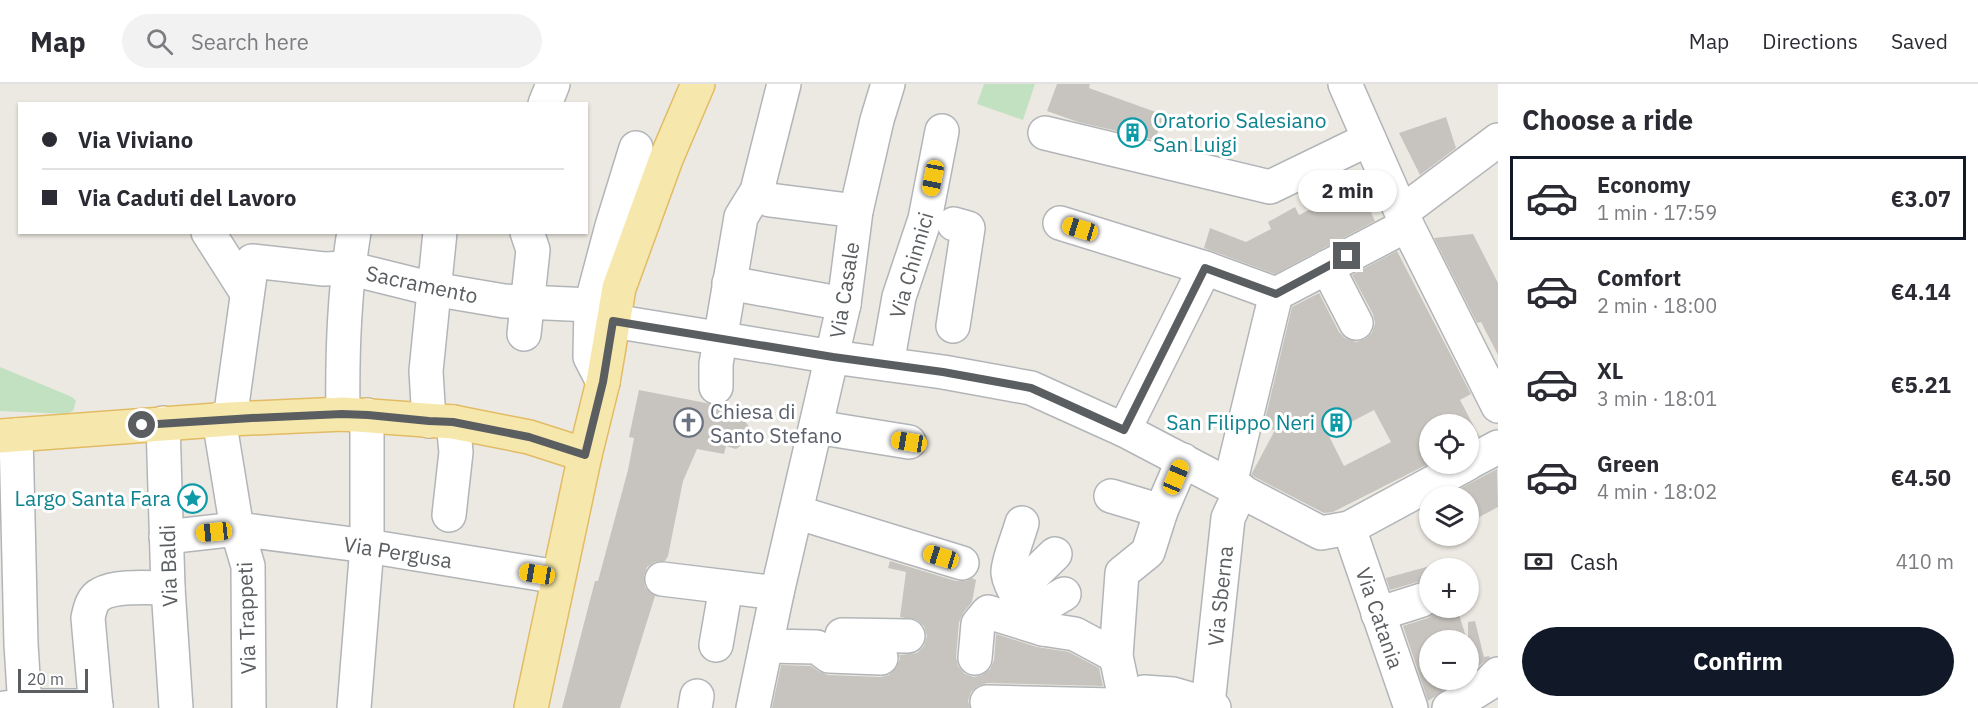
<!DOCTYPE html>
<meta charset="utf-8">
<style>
body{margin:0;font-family:"IBM Plex Sans",sans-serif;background:#f2f2f3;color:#2b2b33;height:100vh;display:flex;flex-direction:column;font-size:22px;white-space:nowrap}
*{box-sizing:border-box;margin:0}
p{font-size:20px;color:#7c7c81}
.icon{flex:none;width:33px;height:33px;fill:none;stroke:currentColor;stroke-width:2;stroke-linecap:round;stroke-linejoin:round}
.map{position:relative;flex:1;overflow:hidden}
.drawer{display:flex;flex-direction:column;background:#fff;width:480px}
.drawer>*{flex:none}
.hud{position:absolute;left:18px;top:18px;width:570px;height:132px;border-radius:0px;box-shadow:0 2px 4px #0004;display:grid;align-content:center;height:132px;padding:0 24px;background:#fff}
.controls{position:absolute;left:1419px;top:330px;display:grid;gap:12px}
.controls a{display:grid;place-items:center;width:60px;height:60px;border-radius:50%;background:#fff;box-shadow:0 2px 4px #0004;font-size:30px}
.scale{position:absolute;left:18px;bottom:15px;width:70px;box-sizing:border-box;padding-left:6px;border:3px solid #5a5e61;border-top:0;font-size:16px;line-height:21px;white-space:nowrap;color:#5a5e61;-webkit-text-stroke:4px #fff;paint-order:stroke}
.end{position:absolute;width:27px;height:27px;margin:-14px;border:8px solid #5a5e61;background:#fff;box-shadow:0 0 0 3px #fff}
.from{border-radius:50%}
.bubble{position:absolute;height:42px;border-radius:21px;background:#fff;box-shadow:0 2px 4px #0004;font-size:20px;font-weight:800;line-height:42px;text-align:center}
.car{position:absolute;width:18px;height:36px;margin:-18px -9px;border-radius:8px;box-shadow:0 0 4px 2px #0007;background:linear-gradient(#f5c518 24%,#345 0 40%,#f5c518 0 76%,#345 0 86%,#f5c518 0)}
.hud b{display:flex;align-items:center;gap:21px;height:57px;font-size:22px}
.hud b+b{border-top:2px solid #e1e1e2}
.hud i{width:15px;height:15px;background:#2b2b33}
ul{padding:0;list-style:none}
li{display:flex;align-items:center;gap:18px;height:84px;margin:0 12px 9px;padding:0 12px;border:3px solid transparent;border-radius:0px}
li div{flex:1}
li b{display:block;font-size:22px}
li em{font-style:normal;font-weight:800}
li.active{border-color:#111827}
li>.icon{width:54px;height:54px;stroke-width:1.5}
h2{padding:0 24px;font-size:27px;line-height:72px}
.pay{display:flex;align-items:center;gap:15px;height:66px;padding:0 24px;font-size:22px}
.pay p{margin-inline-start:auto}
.cta{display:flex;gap:12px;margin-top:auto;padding:12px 24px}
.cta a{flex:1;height:69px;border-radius:36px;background:#111827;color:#fff;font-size:24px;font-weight:800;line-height:69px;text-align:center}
header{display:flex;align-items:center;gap:36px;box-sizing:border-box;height:84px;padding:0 30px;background:#fff;border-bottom:2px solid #e1e1e2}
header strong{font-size:28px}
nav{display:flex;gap:33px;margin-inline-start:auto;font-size:21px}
.search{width:420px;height:54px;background:#f2f2f3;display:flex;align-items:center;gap:15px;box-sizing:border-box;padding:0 21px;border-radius:33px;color:#7c7c81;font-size:22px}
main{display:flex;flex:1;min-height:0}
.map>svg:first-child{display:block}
.green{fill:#c2e1c1}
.building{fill:#c7c4bf;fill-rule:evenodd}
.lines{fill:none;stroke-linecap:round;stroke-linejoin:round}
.minor-casing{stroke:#b2b5b8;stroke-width:36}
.major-casing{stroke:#e2bb64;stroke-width:36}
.minor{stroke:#fff;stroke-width:33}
.major{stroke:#f6e8ac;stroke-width:33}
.route{stroke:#5a5e61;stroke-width:8}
.labels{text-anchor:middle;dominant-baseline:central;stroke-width:6;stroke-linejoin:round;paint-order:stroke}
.culture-label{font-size:21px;fill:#0d838f;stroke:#fff;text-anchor:end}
.street-label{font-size:21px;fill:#5a5e61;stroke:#fff}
.worship-label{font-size:21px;fill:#5b616d;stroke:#fff;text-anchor:start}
</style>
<header>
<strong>Map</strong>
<div class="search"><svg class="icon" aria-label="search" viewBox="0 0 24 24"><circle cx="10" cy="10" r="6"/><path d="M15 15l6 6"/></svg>Search here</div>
<nav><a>Map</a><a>Directions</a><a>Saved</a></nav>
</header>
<main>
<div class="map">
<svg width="1498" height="624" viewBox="0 0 1498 624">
<rect width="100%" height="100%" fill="#ece9e2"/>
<g class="green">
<polygon points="984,0 1035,0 1023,36 977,20"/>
<polygon points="0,283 72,313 76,317 73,327 66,330 0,327"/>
</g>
<g class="building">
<polygon points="1057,0 1090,0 1089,4 1164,31 1155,56 1078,38 1047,27"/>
<polygon points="1446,33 1456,64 1420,91 1399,49"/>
<polygon points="1358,101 1375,137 1275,190 1204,164 1210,144 1246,158 1271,145 1268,138 1295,123 1299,131"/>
<polygon points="1473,150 1498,199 1498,271 1481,238 1477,239 1434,154"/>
<path d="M1397,167L1471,310L1460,316L1479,352L1468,357V340H1430V379L1333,428L1324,429L1251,391L1275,346L1263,344L1292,223L1319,209L1339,248L1345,254L1356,258L1365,255L1372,249L1375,239L1373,230L1352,191ZM1374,326L1391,358L1344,382L1328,350Z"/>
<polygon points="639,306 732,324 731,331 742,333 750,344 748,357 736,365 726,362 724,370 697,365 683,397 668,472 665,477 655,478 647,483 644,492 645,503 655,512 620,624 562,624 595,497 598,497 628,386 634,354 629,353"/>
<polygon points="1497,385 1498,423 1468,439 1468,412 1446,412"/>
<polygon points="890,477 956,497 966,497 972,494 976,496 972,518 963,529 959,538 956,573 958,582 965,590 974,593 982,591 990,585 994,576 996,550 1037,563 1069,568 1099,584 1103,602 987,599 978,602 971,608 968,617 970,624 772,624 781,581 811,582 818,587 828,591 881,593 889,591 896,584 900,575 899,571 917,569 924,562 927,552 924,542 917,536 900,533 906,488 888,484"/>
<polygon points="1430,482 1430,499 1417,498 1390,506 1386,494"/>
<polygon points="1439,524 1457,524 1467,556 1430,556 1430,596 1460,596 1428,617 1403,542 1428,534 1435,529"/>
<polygon points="1475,537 1484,573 1489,572 1490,574 1468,590 1468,538"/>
</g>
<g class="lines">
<defs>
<g id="minor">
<polyline points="1345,0 1407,141 1498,322"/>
<polyline points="545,20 553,0"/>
<polyline points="1045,49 1270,103 1369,55"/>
<polyline points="770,116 856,127"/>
<polyline points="1402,128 1498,56"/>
<polyline points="1060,139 1205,184 1276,210 1407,141"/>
<polyline points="208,148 247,209"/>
<polyline points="1327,183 1356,239"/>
<polyline points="729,199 844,220"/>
<polyline points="613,237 833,273 943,288 1031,304 1124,346 1321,449 1349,444 1467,380"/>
<polyline points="953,242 968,144 954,140"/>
<polyline points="524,250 533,166 527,148"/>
<polyline points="887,280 899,213 925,135 942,47"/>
<polyline points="603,298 590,273 591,221 612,142 636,64"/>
<polyline points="716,303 716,280 741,133 757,107 784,0"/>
<path d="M343,330C342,269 344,208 354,148"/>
<polyline points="230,335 252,177 324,185 348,184 433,205 504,217 591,221"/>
<polyline points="429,337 426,287 440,148"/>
<polyline points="163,339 168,504 176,624"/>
<polyline points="816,343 909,358"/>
<polyline points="1124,346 1205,184"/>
<polyline points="16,351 21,560 25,624"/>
<polyline points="1468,379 1498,363"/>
<polyline points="1230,400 1276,210"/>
<polyline points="1111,412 1161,427"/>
<polyline points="796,428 962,479"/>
<polyline points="449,431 456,368 453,338"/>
<path d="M1022,439C1019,450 1007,481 1008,489C1010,507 1032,532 1043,545"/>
<polyline points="1349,444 1411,624"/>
<polyline points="166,453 237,445 219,335"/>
<polyline points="662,495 777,509"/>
<polyline points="1013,503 1028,496 1055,470"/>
<polyline points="1030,530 1064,510"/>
<polyline points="1378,530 1422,516"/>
<polyline points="842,551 908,552"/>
<polyline points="716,561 726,503"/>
<polyline points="766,562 817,563 829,572 881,574"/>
<polyline points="975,574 978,540 988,528 1043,545 1075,550 1116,572"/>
<polyline points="987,618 1113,621 1126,618 1144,608 1173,610 1208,620 1214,624"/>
<polyline points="1208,620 1228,434 1241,406"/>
<polyline points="5,624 25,622 96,622"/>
<path d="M96,624L88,534C90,525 92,514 101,510C117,501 149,504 168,504"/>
<polyline points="249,624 248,482 237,445 367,462 558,493"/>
<polyline points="354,624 367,462 367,331"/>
<polyline points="695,624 697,612"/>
<polyline points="753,624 777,509 844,220 856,127 877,36 888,0"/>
<polyline points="1127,624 1116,572 1122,489 1148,468 1161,427 1183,376"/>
<polyline points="1449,624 1488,600 1498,590"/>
</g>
<g id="major">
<polyline points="0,352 230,335 343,330 453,338 529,353 585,371"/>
<polyline points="531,624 585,371 603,298 619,204 666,75 698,0"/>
</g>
</defs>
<use href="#minor" class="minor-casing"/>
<use href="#major" class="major-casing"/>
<use href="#minor" class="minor"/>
<use href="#major" class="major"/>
</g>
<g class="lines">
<polyline class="route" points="142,341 252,334 342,330 368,331 429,337 453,338 529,353 585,371 603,298 613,237 833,273 943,288 1031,304 1124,346 1205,184 1276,210 1347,172"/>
</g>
<defs>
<symbol id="building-ring" viewBox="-11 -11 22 22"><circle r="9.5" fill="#fff" stroke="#0f9aa8" stroke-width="1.5"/><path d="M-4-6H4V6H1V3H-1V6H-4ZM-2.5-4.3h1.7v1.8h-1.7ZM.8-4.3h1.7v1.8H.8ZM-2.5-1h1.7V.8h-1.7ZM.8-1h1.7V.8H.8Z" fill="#0f9aa8"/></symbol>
<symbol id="church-ring" viewBox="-11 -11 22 22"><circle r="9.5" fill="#fff" stroke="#6b7280" stroke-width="1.5"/><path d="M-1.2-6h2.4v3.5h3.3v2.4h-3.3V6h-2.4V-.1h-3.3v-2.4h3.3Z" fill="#6b7280"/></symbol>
<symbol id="sight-ring" viewBox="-11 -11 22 22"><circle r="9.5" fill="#fff" stroke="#0f9aa8" stroke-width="1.5"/><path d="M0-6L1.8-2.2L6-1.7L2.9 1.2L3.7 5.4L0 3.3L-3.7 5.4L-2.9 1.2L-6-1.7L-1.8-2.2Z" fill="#0f9aa8"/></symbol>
</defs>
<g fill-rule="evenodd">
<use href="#building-ring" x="1116" y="32" width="33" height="33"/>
<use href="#building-ring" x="1320" y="322" width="33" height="33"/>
<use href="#church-ring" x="672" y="322" width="33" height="33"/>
<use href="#sight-ring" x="176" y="398" width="33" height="33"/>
</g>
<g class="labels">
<g class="culture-label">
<text x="1153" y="36" text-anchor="start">Oratorio Salesiano<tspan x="1153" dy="24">San Luigi</tspan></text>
<text x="1315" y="338">San Filippo Neri</text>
<text x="171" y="414">Largo Santa Fara</text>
</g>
<g class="street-label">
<text transform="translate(911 181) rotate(-74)">Via Chinnici</text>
<text transform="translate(422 200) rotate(12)">Sacramento</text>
<text transform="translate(844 206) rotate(-81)">Via Casale</text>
<text transform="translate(398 468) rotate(9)">Via Pergusa</text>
<text transform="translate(168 482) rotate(-92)">Via Baldi</text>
<text transform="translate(1220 512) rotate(-84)">Via Sberna</text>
<text transform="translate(246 534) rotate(-92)">Via Trappeti</text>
<text transform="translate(1380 534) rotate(71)">Via Catania</text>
</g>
<g class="worship-label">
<text x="710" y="327">Chiesa di<tspan x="710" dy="24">Santo Stefano</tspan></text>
</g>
</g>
</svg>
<div class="controls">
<a><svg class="icon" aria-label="locate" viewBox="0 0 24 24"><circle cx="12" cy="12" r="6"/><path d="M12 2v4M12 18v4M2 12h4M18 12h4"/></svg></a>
<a><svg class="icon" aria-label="layers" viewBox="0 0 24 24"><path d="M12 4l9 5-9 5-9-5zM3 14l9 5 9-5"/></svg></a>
<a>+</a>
<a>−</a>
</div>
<div class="scale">20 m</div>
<i class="end from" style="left:142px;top:341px"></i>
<i class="end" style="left:1347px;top:172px"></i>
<div class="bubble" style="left:1298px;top:86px;width:99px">2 min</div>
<i class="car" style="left:933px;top:94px;rotate:191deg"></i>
<i class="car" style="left:1080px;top:145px;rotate:287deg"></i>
<i class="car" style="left:909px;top:358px;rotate:279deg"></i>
<i class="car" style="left:1176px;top:393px;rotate:23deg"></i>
<i class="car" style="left:214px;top:448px;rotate:264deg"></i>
<i class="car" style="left:941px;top:473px;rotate:287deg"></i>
<i class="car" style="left:537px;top:490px;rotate:279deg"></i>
<div class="hud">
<b><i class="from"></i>Via Viviano</b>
<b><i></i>Via Caduti del Lavoro</b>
</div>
</div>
<section class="drawer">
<h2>Choose a ride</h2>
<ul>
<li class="active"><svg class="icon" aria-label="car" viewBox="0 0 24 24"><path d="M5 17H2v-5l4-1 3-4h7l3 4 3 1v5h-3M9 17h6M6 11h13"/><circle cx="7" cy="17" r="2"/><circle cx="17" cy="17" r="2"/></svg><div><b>Economy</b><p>1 min · 17:59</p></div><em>€3.07</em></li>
<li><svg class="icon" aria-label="car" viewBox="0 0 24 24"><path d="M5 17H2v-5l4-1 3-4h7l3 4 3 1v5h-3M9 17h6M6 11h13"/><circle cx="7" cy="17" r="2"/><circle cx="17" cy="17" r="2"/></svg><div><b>Comfort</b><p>2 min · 18:00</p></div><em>€4.14</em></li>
<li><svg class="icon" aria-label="car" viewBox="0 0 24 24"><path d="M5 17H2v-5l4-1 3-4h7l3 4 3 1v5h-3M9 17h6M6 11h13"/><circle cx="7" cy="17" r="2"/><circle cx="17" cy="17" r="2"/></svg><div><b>XL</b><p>3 min · 18:01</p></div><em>€5.21</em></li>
<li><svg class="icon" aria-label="car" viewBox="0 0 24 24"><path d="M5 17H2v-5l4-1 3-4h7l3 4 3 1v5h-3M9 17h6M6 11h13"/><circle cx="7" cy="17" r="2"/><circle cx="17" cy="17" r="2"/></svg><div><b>Green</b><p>4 min · 18:02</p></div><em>€4.50</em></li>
</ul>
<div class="pay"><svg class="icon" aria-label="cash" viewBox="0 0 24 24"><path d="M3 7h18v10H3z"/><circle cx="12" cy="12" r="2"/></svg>Cash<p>410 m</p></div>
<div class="cta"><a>Confirm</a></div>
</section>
</main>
